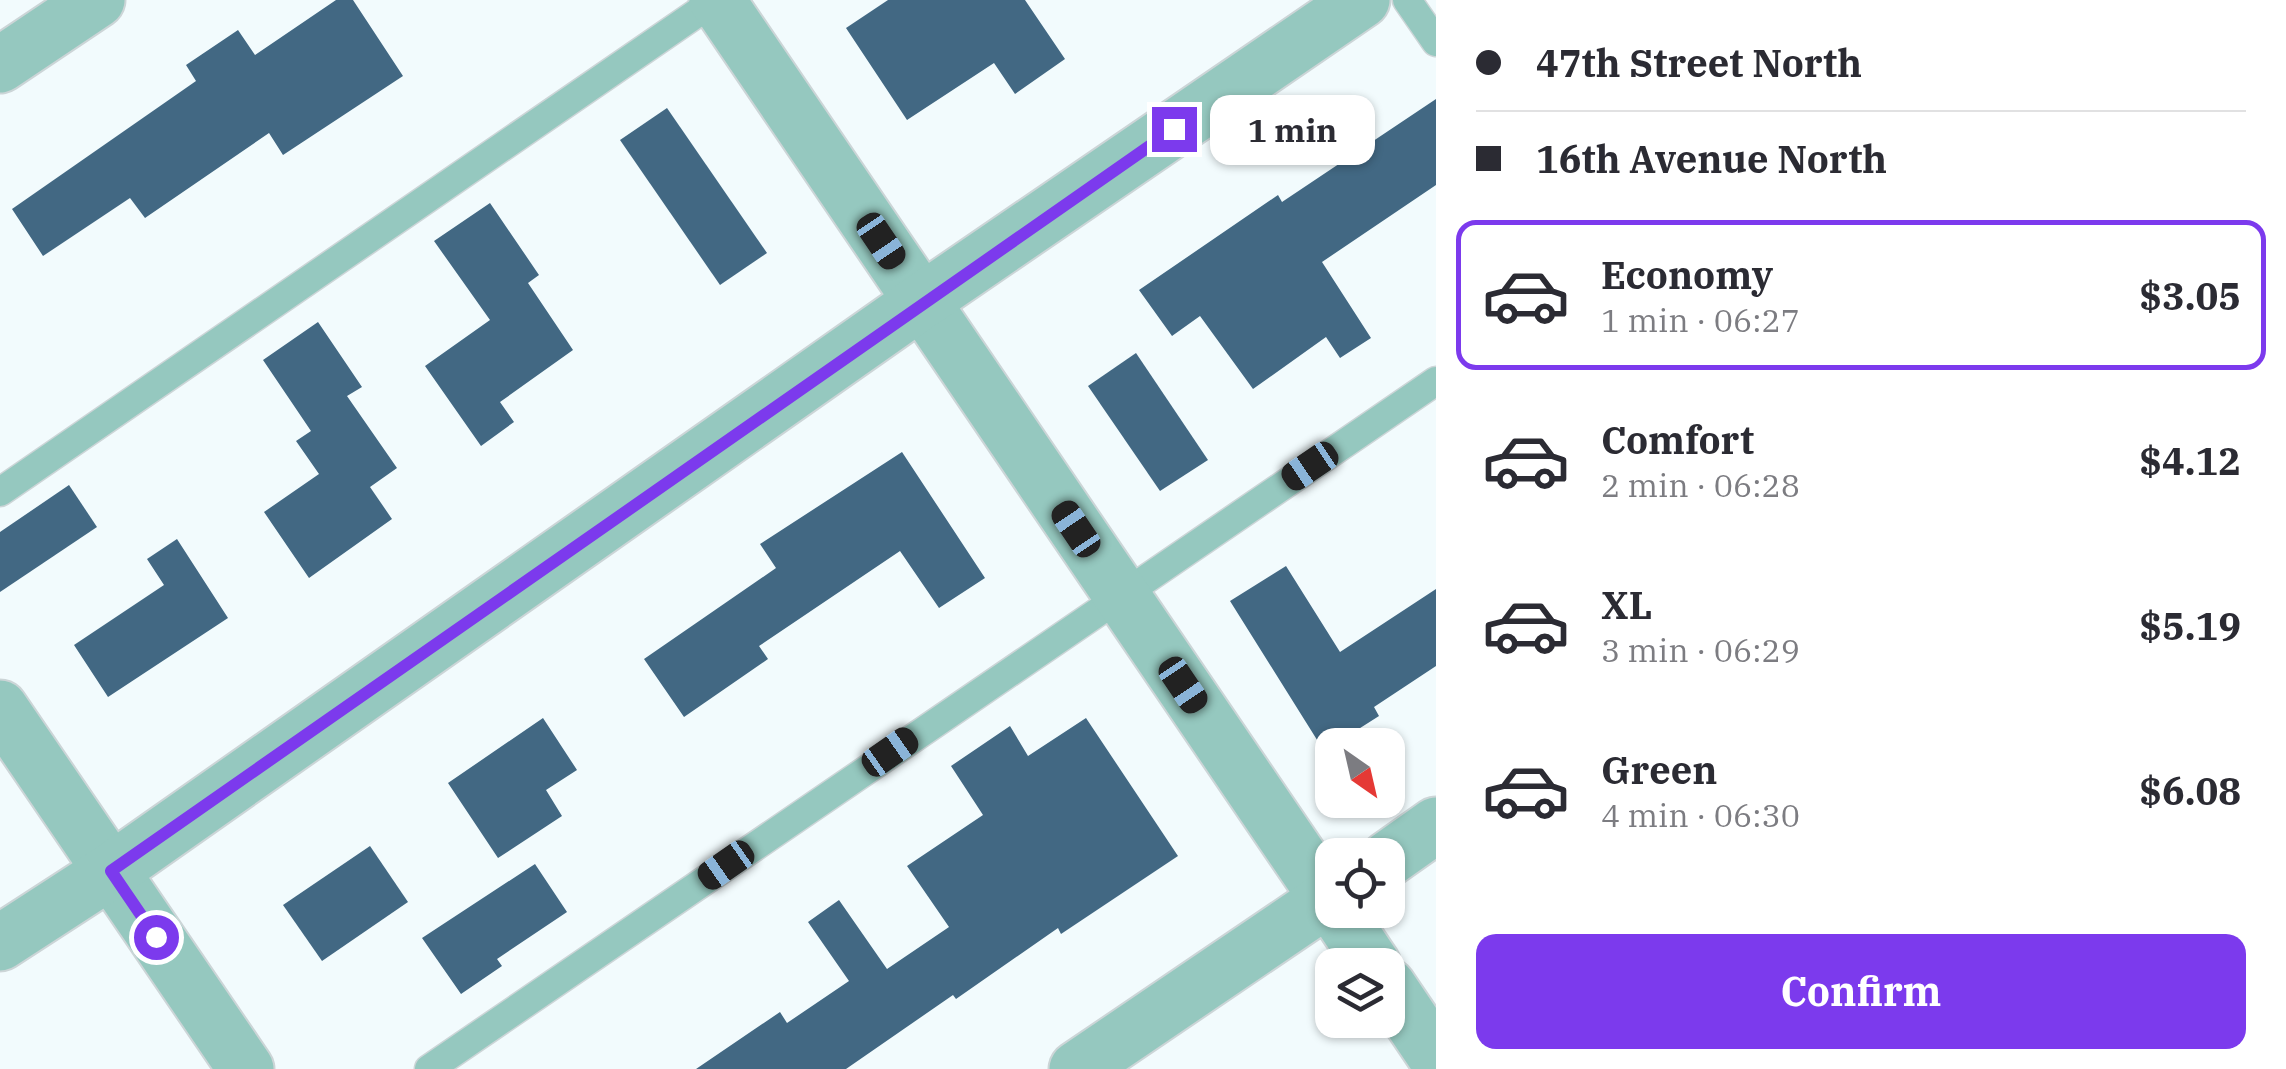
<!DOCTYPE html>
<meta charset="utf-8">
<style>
body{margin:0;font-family:"IBM Plex Serif",serif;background:#f7f7f7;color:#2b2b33;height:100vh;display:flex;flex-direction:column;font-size:38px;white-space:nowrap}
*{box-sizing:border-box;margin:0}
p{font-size:32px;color:#7c7c81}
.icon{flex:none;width:55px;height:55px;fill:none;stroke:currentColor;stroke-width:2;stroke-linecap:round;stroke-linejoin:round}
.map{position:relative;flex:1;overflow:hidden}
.panel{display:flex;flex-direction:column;background:#fff;width:850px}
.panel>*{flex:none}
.guide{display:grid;align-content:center;height:220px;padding:0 40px;background:#fff}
.needle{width:65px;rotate:146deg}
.tools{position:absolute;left:1315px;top:728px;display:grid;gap:20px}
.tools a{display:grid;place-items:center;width:90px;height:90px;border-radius:20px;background:#fff;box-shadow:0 2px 8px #0004;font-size:50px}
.end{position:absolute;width:45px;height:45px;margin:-22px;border:12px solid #7c3aed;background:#fff;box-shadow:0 0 0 5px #fff}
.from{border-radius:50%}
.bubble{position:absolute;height:70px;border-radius:20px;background:#fff;box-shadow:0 2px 8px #0004;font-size:32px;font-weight:800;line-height:70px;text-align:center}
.car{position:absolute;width:30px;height:60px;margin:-30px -15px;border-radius:12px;box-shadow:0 0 8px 2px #0007;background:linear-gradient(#222 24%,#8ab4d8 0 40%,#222 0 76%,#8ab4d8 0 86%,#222 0)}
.guide b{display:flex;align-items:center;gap:35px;height:95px;font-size:38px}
.guide b+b{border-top:2px solid #e1e1e2}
.guide i{width:25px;height:25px;background:#2b2b33}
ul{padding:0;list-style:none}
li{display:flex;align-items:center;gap:30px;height:150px;margin:0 20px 15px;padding:0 20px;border:5px solid transparent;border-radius:20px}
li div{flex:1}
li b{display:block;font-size:38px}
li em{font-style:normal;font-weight:800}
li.on{border-color:#7c3aed}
li>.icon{width:90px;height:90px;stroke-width:1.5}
.button{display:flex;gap:20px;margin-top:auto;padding:20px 40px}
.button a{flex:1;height:115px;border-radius:20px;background:#7c3aed;color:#fff;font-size:40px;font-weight:800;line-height:115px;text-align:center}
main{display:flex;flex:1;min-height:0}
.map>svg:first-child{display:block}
.building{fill:#426883}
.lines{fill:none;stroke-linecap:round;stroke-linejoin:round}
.service-casing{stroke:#ccd5d7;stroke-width:31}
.minor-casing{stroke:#ccd5d7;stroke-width:59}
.tertiary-casing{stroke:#ccd5d7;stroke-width:59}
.service{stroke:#95c8bf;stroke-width:28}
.minor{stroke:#95c8bf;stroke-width:55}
.tertiary{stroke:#95c8bf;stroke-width:55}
.route{stroke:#7c3aed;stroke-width:12}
</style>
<main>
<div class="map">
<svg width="1436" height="1069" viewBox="0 0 1436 1069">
<rect width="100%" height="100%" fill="#f2fbfd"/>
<g class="building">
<polygon points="336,0 353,0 403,76 283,155 269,133 145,218 130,198 43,256 12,209 196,81 186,65 238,30 255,55"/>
<polygon points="888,0 1025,0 1065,59 1015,94 994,63 907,120 846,28"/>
<polygon points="1436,99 1436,185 1322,262 1371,338 1340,358 1326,337 1253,389 1200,316 1172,336 1139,290 1278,195 1282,202"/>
<polygon points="667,108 767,253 720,285 620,140"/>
<polygon points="490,203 539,275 528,283 573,350 500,402 514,422 481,446 425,366 490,320 434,241"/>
<polygon points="318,322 362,387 347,396 397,468 370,487 392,519 309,578 264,512 319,474 296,441 311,431 263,360"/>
<polygon points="1136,353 1208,460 1160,491 1088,386"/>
<polygon points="902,452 985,578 939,608 900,551 759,646 768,659 684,717 644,659 776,568 760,544"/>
<polygon points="69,485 97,527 0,592 0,532"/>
<polygon points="177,539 228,618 108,697 74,645 164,585 147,559"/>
<polygon points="1286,566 1340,652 1436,589 1436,666 1374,707 1379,716 1324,751 1230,601"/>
<polygon points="543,718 577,770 546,790 562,816 498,858 448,783"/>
<polygon points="1086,718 1178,856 1061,934 1058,928 956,999 953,995 846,1069 696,1069 780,1012 787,1023 849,981 808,922 839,900 887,969 949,927 907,866 983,815 951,766 1010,726 1028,756"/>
<polygon points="370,846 408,902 322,961 283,905"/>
<polygon points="535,864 567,912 497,959 502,966 461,994 422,938"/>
</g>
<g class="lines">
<defs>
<g id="service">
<polyline points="1407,0 1436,42"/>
<polyline points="0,492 716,0"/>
<polyline points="429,1069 1436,381"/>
</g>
<g id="minor">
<polyline points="717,0 1332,905"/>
<polyline points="0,65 97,0"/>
<polyline points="0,708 246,1069"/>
<polyline points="1336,910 1373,965"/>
<polyline points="0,943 111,871 922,301 1362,0"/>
<polyline points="1388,986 1436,1057"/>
</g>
<g id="tertiary">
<polyline points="1388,859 1436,825"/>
<polyline points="1077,1069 1332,896"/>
</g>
</defs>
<use href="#service" class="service-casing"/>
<use href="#minor" class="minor-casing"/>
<use href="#tertiary" class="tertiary-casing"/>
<use href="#service" class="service"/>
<use href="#minor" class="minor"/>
<use href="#tertiary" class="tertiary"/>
</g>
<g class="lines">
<polyline class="route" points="156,937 111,871 1174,129"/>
</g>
</svg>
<div class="tools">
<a><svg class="needle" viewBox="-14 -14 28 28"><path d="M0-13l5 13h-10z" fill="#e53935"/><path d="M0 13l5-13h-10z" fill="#7c7c81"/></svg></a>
<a><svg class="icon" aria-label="locate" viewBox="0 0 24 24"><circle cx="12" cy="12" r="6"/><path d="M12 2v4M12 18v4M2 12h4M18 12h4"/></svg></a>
<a><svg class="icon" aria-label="layers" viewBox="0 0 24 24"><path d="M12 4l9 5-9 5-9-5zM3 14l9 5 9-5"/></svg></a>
</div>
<i class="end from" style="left:156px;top:937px"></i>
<i class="end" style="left:1174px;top:129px"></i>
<div class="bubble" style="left:1210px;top:95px;width:165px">1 min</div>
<i class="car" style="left:881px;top:241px;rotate:146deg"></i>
<i class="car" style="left:1310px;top:466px;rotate:236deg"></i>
<i class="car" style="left:1076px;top:529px;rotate:326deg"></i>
<i class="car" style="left:1183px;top:685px;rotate:146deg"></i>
<i class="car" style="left:890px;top:752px;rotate:55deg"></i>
<i class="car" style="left:726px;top:865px;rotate:235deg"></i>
</div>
<section class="panel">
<div class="guide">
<b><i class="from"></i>47th Street North</b>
<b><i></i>16th Avenue North</b>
</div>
<ul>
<li class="on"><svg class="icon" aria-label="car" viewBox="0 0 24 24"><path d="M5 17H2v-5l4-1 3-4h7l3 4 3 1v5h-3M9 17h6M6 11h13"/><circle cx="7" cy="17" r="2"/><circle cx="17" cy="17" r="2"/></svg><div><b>Economy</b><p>1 min · 06:27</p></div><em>$3.05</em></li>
<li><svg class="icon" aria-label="car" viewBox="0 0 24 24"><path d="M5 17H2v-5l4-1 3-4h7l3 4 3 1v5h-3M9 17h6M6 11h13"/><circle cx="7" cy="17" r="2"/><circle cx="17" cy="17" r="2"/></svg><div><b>Comfort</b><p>2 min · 06:28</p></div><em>$4.12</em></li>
<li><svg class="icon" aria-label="car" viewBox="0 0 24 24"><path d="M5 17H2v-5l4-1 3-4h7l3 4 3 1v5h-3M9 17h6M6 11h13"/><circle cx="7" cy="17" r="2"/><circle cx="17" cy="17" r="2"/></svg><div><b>XL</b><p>3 min · 06:29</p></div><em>$5.19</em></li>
<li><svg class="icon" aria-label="car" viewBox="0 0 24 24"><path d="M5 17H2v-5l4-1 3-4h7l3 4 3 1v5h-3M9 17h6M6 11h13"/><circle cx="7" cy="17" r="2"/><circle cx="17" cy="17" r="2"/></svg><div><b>Green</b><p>4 min · 06:30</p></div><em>$6.08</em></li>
</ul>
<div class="button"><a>Confirm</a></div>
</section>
</main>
